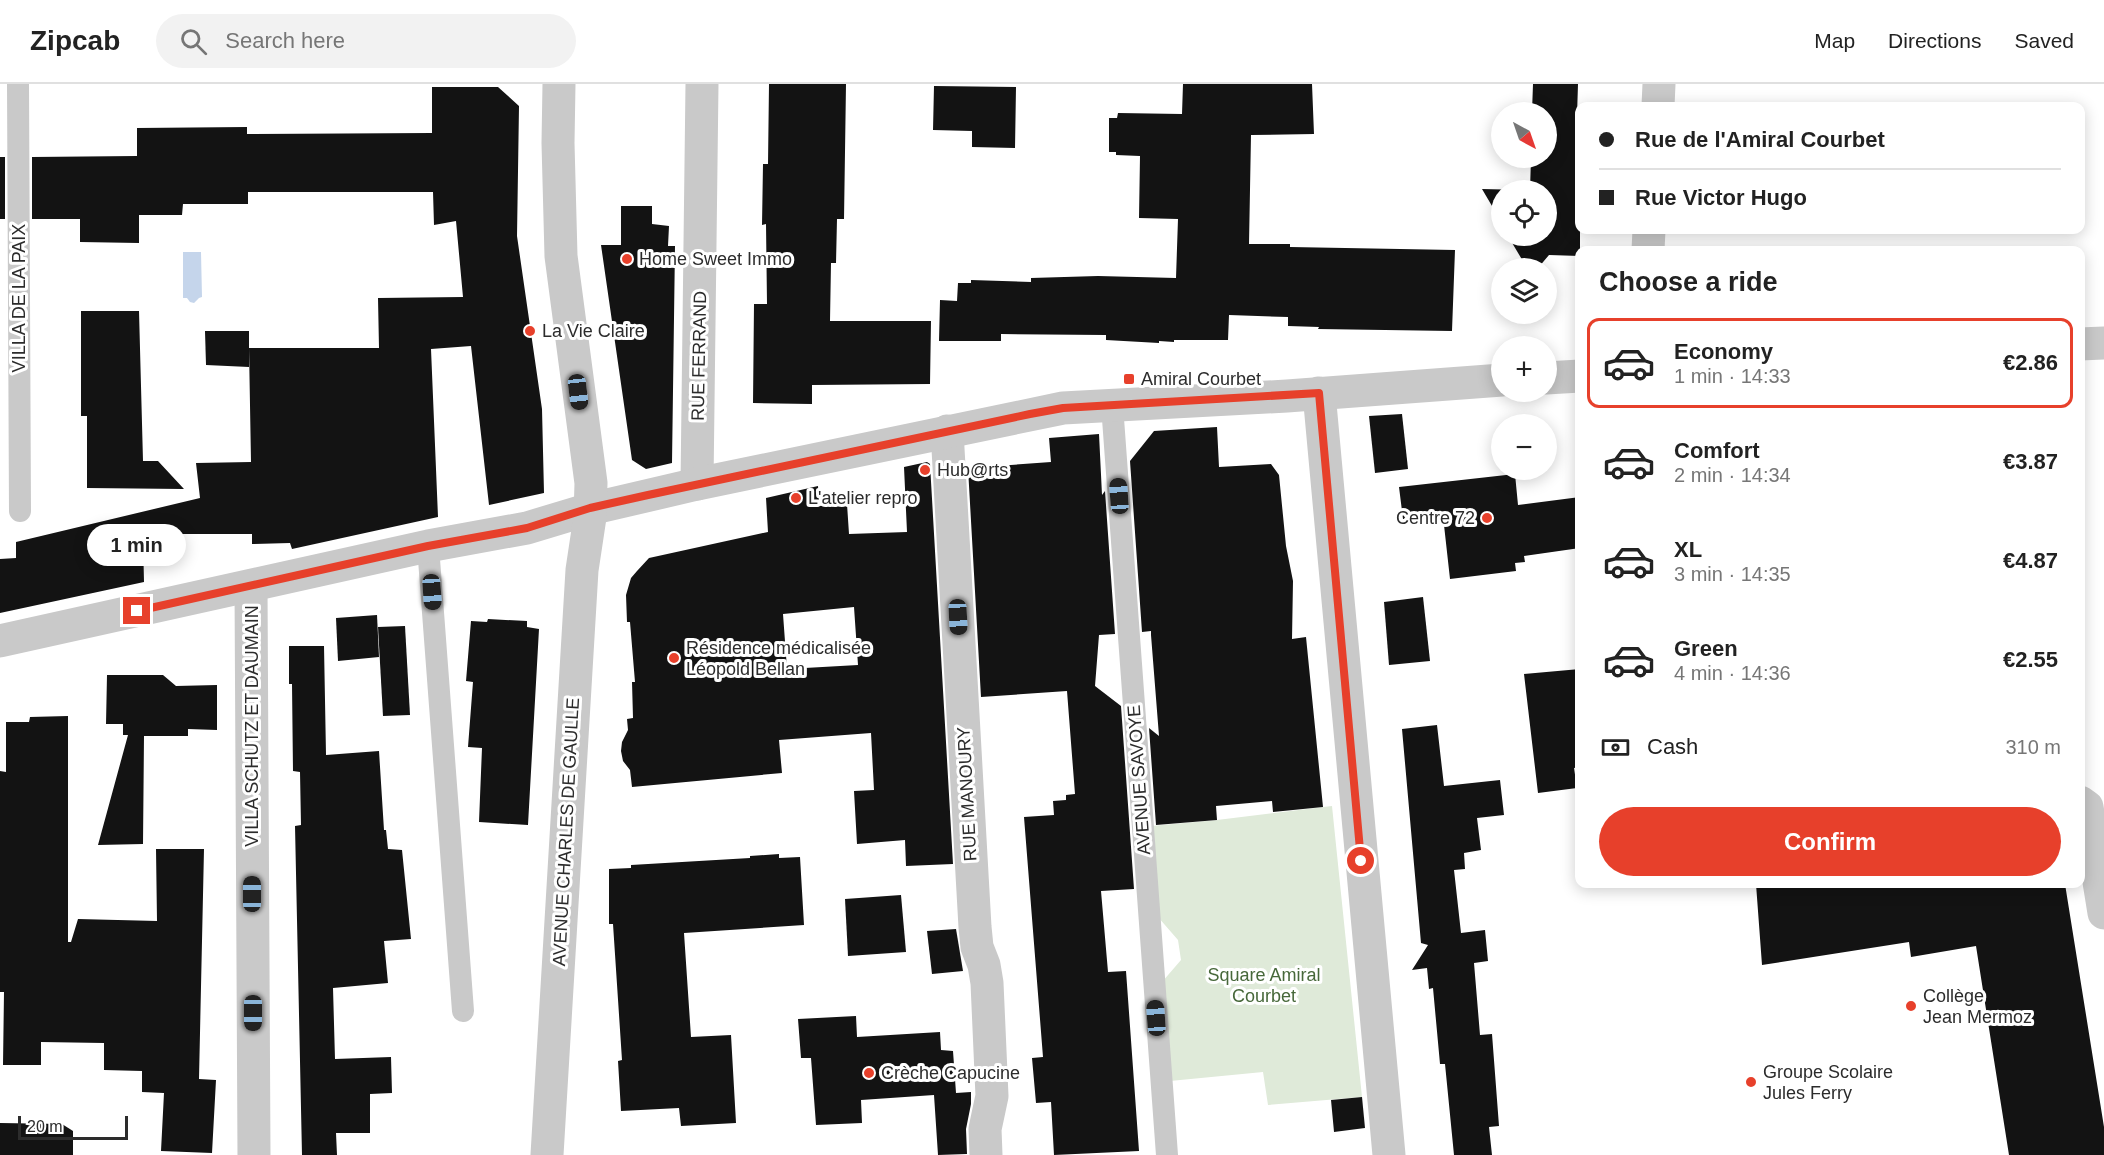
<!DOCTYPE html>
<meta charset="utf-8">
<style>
body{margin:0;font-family:Helvetica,sans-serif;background:#f2f2f2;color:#222;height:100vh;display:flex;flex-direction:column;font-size:22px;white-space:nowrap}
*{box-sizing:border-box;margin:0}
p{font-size:20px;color:#767676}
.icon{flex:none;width:33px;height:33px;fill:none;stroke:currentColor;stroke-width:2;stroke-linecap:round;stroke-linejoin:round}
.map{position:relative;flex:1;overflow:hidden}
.panel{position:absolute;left:1575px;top:162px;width:510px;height:642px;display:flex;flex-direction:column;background:#fff;border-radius:12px;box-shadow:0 3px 15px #0003}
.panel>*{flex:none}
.top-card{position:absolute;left:1575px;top:18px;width:510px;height:132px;border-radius:12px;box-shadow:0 3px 15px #0003;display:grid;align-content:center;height:132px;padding:0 24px;background:#fff}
.needle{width:39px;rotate:140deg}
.buttons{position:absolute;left:1491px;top:18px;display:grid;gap:12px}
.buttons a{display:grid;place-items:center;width:66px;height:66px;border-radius:50%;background:#fff;box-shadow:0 3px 15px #0003;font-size:30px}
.scale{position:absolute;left:18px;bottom:15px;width:110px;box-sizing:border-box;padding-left:6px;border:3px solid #2c2c2c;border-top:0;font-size:16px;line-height:21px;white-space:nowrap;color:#2c2c2c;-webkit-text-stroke:4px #fff;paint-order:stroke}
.end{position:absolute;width:27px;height:27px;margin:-14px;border:8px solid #e7402b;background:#fff;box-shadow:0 0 0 3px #fff}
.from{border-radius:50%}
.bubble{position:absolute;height:42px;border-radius:21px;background:#fff;box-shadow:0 3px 15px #0003;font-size:20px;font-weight:600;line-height:42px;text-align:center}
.car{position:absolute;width:18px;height:36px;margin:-18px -9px;border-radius:8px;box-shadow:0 0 4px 2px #0007;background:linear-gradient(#222 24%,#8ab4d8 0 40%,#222 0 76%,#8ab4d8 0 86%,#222 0)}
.top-card b{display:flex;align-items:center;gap:21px;height:57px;font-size:22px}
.top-card b+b{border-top:2px solid #e0e0e0}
.top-card i{width:15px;height:15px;background:#222}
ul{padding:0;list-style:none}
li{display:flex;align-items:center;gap:18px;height:90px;margin:0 12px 9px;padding:0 12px;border:3px solid transparent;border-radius:12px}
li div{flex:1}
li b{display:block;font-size:22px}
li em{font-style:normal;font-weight:600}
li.current{border-color:#e7402b}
li>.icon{width:54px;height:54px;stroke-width:1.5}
h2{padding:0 24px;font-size:27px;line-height:72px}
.pay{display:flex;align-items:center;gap:15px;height:66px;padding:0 24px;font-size:22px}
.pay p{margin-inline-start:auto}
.primary-button{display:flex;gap:12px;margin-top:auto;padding:12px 24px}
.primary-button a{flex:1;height:69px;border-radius:36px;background:#e7402b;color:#fff;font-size:24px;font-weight:600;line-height:69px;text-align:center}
header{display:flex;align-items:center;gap:36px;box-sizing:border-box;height:84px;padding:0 30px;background:#fff;border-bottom:2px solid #e0e0e0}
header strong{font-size:28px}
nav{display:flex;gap:33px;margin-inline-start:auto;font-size:21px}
.search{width:420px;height:54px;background:#f2f2f2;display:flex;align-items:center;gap:15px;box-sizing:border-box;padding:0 21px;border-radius:33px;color:#767676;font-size:22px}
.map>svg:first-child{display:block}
.green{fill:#dfead9}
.water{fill:#c5d5eb}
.building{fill:#131313;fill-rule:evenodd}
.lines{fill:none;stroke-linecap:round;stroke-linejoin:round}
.service{stroke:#c9c9c9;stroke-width:22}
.pedestrian{stroke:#c9c9c9;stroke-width:33}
.minor{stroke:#c9c9c9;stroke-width:33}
.tertiary{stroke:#c9c9c9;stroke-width:33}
.route{stroke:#e7402b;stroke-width:8}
.poi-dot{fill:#e7402b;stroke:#fff;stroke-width:2}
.labels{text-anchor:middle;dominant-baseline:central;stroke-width:6;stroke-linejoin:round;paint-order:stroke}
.poi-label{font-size:18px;fill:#2c2c2c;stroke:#fff;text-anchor:start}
.street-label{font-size:18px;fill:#2c2c2c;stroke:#fff}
.park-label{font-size:18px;fill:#47683a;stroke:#fff}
</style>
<header>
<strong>Zipcab</strong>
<div class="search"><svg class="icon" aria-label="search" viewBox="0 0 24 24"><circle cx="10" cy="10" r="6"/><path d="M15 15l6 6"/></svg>Search here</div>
<nav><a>Map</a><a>Directions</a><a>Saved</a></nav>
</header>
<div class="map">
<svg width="2104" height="1071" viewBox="0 0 2104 1071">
<rect width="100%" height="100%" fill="#fff"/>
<polygon class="green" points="1332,722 1362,1013 1268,1021 1263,988 1170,997 1162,898 1181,876 1178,856 1158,833 1151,742 1217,736"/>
<polygon class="water" points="183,168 201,168 202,213 199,214 194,219 190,218 187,214 183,214"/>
<g class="building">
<polygon points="769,0 846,0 844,135 837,135 836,179 831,179 830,237 931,237 930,300 812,301 812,320 753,319 754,220 767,220 766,140 762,141 763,80 768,80"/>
<polygon points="1183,0 1312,0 1314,50 1251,51 1249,160 1290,160 1290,163 1455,166 1452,247 1318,245 1319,243 1288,242 1288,233 1229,231 1228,256 1174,256 1174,258 1159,257 1159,259 1106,256 1106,251 1001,250 1001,257 939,257 940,216 957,217 958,199 971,199 971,196 1031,198 1031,194 1098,192 1176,194 1178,135 1139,134 1140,72 1116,71 1116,68 1109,68 1109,34 1117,34 1118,29 1182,30"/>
<polygon points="1533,0 1578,0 1575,95 1580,95 1580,172 1549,171 1538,184 1527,184 1508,152 1546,152 1546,106 1530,106 1531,74 1546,74 1546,28 1532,28"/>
<polygon points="934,2 1016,3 1015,64 972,63 972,47 933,46"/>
<polygon points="432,3 498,3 519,22 517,152 542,325 544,409 489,421 471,262 431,265 438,433 292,465 290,459 252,460 252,450 175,450 176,456 143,456 144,498 0,529 0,475 16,474 16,458 200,414 196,379 251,378 249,264 379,264 378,214 463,213 456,137 434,141 433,108 248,108 248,120 183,120 182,131 139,131 139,159 80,158 80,135 32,135 32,73 137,72 137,44 247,43 247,50 432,49"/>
<rect x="0" y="73" width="5" height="62"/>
<polygon points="1482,105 1526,106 1502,106 1502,139"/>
<polygon points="621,122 652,122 652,140 669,142 668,162 675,162 672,379 646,385 632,376 601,161 621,161"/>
<polygon points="81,227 139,227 143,377 158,377 184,405 87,404 87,332 81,332"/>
<polygon points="205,247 249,247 249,283 206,281"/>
<polygon points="1402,330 1408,385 1375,389 1369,332"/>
<polygon points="1217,343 1219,383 1271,380 1279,391 1286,462 1293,497 1292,555 1306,553 1323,723 1273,728 1272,717 1216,722 1217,736 1156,741 1149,644 1159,652 1151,551 1151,547 1142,548 1130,377 1154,347"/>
<polygon points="1099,350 1102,411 1105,407 1115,550 1099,551 1095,602 1121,622 1134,805 1101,807 1108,888 1126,887 1139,1067 1054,1071 1051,1018 1036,1019 1032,974 1043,973 1024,733 1054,731 1053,717 1066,716 1066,711 1075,710 1067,607 981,613 968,384 1051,378 1049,354"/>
<path d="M927,378L930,380L953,780L906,782L905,756L857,760L854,707L874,706L871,649L779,656L782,689L632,703L630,686L623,677L621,667L622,658L628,646L627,635L633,634L632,598H635L630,538H627L626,511L631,494L637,487L649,474L768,448L766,414L818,402L819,422L847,420L849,450L907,448L904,383ZM854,523L858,581L787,585L783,530Z"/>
<polygon points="1515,390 1518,421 1580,413 1580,464 1524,472 1525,478 1515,479 1516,487 1450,495 1443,432 1403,435 1399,403"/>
<polygon points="1423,513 1430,577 1389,581 1384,518"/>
<polygon points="377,531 379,573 338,577 336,534"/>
<polygon points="488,535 527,537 527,543 539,545 528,741 479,738 482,664 468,663 473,598 466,597 471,537 487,538"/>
<polygon points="405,542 410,631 383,632 378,543"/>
<polygon points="289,562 324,562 326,671 379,667 384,746 386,746 388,765 402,766 411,855 384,857 388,899 333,904 335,975 391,973 392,1009 370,1010 370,1049 336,1049 337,1071 302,1071 295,742 301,741 300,688 293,687 292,600 289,600"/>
<polygon points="1580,585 1580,683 1574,684 1577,704 1538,709 1524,590"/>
<polygon points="107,591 163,591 176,602 217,601 217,646 188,645 188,652 144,652 143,760 98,761 128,651 123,651 123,640 106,640"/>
<polygon points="68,632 68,858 71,858 78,835 157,837 156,765 204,765 199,995 216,996 212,1069 161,1067 164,1009 142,1008 142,987 104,986 104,959 41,958 41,981 3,981 4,908 0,908 0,687 6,688 6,638 29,638 30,633"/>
<polygon points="1437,641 1444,702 1500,696 1504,731 1477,734 1481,766 1464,769 1465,785 1454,786 1461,849 1485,846 1488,877 1474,879 1480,951 1492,950 1499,1042 1489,1043 1492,1071 1454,1071 1445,980 1440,980 1433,904 1429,905 1427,884 1412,886 1428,861 1421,859 1402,645"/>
<polygon points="779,770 779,774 800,773 804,841 684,849 691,953 731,951 736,1039 681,1042 679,1024 621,1027 618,977 622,976 613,840 609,840 609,785 631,784 631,781 750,774 750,772"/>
<polygon points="1756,800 2065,800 2104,1043 2104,1071 2009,1071 1976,862 1911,873 1909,858 1762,881"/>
<polygon points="901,811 906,868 848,872 845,815"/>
<polygon points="956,845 963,887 932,890 927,847"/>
<polygon points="856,932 857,953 940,948 941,966 953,967 956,1009 971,1008 971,1020 966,1045 967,1070 938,1071 934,1011 861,1016 862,1039 816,1041 811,974 801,974 798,935"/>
<polygon points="1362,1013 1365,1044 1334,1048 1331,1016"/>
<polygon points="0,1039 62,1040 73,1047 73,1071 0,1071"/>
</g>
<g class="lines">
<g class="service">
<polyline points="18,0 20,427"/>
<polyline points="1112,321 1167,1071"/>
<polyline points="428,462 463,927"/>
</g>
<polyline class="pedestrian" points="2080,718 2087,723 2104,829"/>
<g class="minor">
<polyline points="1658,22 1659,0"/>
<polyline points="1648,166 1649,146"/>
<polyline points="2080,260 2104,259"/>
<polyline points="1546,294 1580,292"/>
<polyline points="1319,309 1389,1071"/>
<polyline points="947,347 975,843 977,863 984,881 987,899 992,1012 985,1045 986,1071"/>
<polyline points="697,400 702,0"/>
<polyline points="251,502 254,1071"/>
<polyline points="0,557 428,462 527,444 590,425 697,400 1063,324 1287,312 1502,296"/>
</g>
<polyline class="tertiary" points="547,1071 582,486 590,433 591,399 561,172 558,59 559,0"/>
</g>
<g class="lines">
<polyline class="route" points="137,527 428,462 527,444 590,424 648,411 1030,330 1063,324 1319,309 1361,777"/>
</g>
<g class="poi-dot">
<circle cx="627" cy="175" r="6"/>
<circle cx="530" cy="247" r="6"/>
<rect x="1123" y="289" width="12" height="12" rx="3"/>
<circle cx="925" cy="386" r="6"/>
<circle cx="796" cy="414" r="6"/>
<circle cx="1487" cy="434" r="6"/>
<circle cx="674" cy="574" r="6"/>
<circle cx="1911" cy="922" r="6"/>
<circle cx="869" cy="989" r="6"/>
<circle cx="1751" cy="998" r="6"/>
</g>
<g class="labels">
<g class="poi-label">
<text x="639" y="175">Home Sweet Immo</text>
<text x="542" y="247">La Vie Claire</text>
<text x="1141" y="295">Amiral Courbet</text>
<text x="937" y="386">Hub@rts</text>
<text x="808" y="414">L'atelier repro</text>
<text x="1475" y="434" text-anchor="end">Centre 72</text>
<text x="686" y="564">Résidence médicalisée<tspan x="686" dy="21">Léopold Bellan</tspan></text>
<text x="1923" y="912">Collège<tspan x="1923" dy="21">Jean Mermoz</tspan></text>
<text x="1763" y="988">Groupe Scolaire<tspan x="1763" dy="21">Jules Ferry</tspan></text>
<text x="881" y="989">Crèche Capucine</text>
</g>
<g class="street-label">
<text transform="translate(19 214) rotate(-90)">VILLA DE LA PAIX</text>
<text transform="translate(699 272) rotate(-89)">RUE FERRAND</text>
<text transform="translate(252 642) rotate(-90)">VILLA SCHUTZ ET DAUMAIN</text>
<text transform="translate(1139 696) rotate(-94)">AVENUE SAVOYE</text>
<text transform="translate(967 710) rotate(-93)">RUE MANOURY</text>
<text transform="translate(566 748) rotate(-87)">AVENUE CHARLES DE GAULLE</text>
</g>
<g class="park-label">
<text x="1264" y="891">Square Amiral<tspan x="1264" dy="21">Courbet</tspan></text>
</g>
</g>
</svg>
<div class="buttons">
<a><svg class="needle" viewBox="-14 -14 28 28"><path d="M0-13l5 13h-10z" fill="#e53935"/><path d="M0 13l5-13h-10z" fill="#767676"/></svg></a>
<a><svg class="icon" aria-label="locate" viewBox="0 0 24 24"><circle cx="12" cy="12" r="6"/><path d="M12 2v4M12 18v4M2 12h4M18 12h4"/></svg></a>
<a><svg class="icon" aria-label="layers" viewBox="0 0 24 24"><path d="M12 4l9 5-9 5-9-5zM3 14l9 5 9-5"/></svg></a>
<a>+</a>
<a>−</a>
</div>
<div class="scale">20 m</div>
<i class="end from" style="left:1361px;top:777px"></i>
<i class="end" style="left:137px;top:527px"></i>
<div class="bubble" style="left:87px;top:440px;width:99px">1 min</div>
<i class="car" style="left:578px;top:308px;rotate:173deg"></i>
<i class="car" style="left:1119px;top:412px;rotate:356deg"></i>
<i class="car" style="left:432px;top:508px;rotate:176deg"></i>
<i class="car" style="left:958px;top:533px;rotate:177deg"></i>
<i class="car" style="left:252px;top:810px;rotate:0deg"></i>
<i class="car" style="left:253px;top:929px;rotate:180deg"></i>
<i class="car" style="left:1156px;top:934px;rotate:356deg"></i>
<div class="top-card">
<b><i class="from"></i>Rue de l'Amiral Courbet</b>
<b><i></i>Rue Victor Hugo</b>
</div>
<section class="panel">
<h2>Choose a ride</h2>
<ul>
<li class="current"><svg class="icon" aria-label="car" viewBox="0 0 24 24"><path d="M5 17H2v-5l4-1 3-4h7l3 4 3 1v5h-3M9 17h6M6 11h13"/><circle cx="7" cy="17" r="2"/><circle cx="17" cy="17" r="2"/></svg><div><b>Economy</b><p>1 min · 14:33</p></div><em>€2.86</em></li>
<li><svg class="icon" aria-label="car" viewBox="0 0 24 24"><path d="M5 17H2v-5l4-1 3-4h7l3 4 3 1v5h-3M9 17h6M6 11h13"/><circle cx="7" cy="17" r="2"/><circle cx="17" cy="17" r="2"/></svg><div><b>Comfort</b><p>2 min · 14:34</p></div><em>€3.87</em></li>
<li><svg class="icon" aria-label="car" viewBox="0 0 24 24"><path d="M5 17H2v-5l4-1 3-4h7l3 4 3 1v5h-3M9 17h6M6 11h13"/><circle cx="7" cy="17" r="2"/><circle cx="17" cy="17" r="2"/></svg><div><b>XL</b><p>3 min · 14:35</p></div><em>€4.87</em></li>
<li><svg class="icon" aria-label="car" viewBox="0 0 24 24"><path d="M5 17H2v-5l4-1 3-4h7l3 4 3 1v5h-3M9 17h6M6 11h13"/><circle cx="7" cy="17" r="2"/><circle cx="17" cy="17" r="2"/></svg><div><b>Green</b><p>4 min · 14:36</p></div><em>€2.55</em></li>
</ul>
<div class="pay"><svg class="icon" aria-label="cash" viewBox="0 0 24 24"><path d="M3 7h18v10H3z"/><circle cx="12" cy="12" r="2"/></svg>Cash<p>310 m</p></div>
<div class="primary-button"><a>Confirm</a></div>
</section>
</div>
